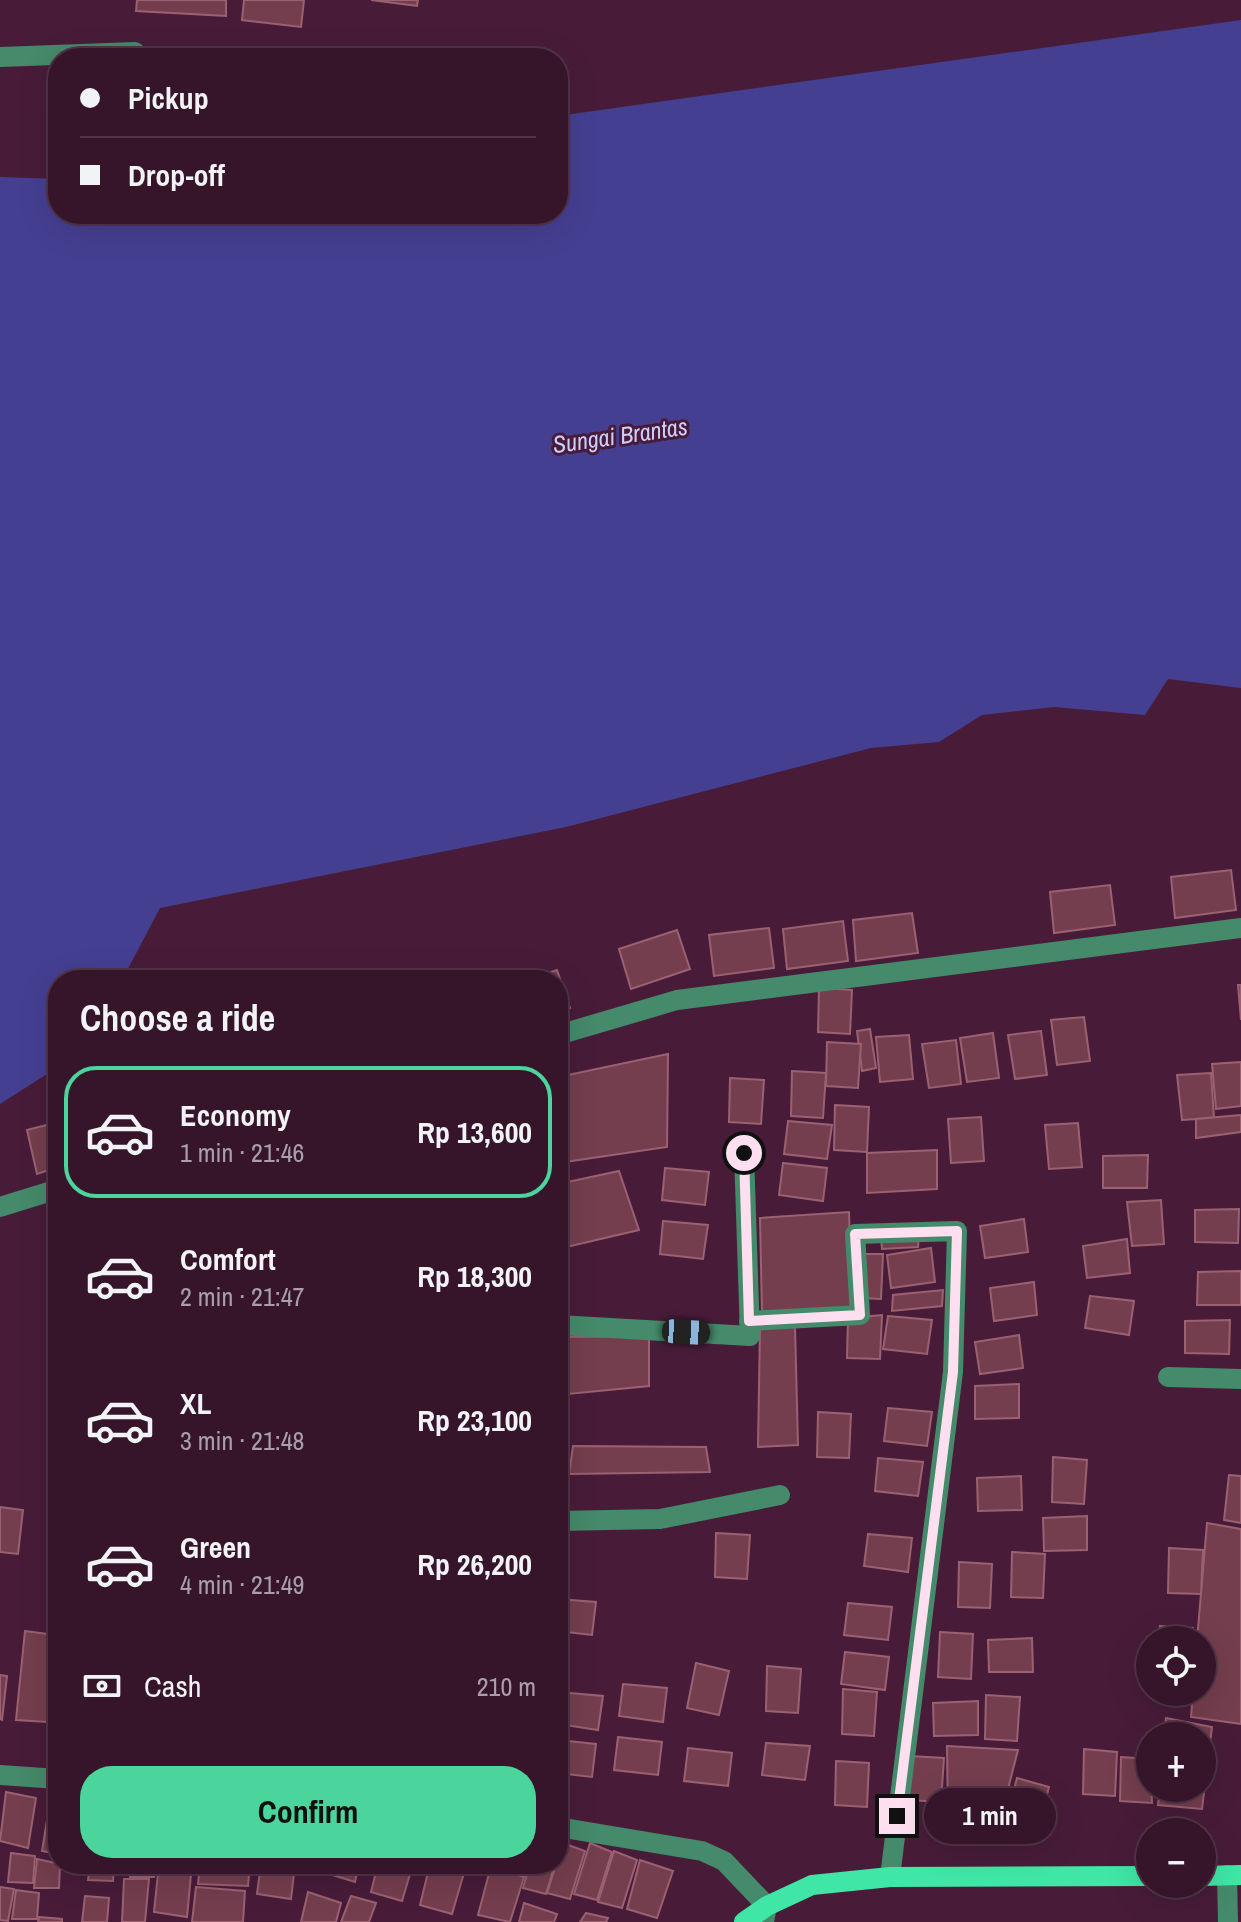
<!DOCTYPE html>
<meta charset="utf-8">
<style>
body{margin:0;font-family:"Archivo Narrow",sans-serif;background:#3d1e33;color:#f1f3f6;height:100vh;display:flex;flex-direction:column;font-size:30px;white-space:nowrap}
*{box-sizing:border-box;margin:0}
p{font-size:26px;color:#aa9fa9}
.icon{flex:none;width:44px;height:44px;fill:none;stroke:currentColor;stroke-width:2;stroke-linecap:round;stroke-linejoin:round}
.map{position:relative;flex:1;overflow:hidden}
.panel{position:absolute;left:48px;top:970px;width:520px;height:904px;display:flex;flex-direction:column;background:#36152b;border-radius:32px;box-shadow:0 8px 32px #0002,0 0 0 2px #503447}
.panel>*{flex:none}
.top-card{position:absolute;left:48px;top:48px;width:520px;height:176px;border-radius:32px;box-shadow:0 8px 32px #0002,0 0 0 2px #503447;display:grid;align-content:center;height:176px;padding:0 32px;background:#36152b}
.controls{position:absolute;left:1136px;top:1626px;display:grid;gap:16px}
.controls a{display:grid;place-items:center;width:80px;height:80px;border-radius:50%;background:#36152b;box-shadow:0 8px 32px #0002,0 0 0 2px #503447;font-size:40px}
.end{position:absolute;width:36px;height:36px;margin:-18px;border:10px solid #fddff0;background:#111;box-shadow:0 0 0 4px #111}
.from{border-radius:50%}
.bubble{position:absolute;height:56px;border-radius:28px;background:#36152b;box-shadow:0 8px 32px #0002,0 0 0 2px #503447;font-size:26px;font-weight:700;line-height:56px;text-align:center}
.car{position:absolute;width:24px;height:48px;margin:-24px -12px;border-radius:10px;box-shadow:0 0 6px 2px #0007;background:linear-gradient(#222 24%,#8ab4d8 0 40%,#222 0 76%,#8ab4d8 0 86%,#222 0)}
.top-card b{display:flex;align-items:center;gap:28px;height:76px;font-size:30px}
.top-card b+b{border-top:2px solid #503447}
.top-card i{width:20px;height:20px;background:#f1f3f6}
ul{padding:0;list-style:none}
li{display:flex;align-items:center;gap:24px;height:132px;margin:0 16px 12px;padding:0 16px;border:4px solid transparent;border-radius:32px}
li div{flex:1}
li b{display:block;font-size:30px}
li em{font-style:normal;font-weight:700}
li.current{border-color:#4bd49b}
li>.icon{width:72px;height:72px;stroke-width:1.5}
h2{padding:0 32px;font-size:36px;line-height:96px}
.pay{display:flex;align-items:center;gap:20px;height:88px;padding:0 32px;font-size:30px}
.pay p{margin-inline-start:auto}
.action{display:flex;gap:16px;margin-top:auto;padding:16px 32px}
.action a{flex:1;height:92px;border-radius:32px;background:#4bd49b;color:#111;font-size:32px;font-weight:700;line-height:92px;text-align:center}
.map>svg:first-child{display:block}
.water{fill:#453f92}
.building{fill:#743e4e;stroke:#9b6171;stroke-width:2}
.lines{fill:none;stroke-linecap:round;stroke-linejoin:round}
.minor{stroke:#458a6a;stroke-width:20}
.major{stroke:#3fe6a5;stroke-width:20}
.route{stroke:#fddff0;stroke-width:10}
.labels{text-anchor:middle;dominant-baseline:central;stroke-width:6;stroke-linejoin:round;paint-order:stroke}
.water-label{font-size:24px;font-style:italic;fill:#cdd0ff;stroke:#481c39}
</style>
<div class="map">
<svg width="1241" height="1922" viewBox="0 0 1241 1922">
<rect width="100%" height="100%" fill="#481c39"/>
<polygon class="water" points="1241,20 1241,688 1168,679 1145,715 1054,707 982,715 939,742 871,748 566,827 160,908 122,980 58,980 58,1067 0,1104 0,177 58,179 58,214 558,214 558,116"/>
<g class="building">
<polygon points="137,0 226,0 226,16 136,11"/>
<polygon points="244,0 304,0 301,27 242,20"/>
<polygon points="371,0 418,0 417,6"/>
<polygon points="1231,870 1236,910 1175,918 1171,877"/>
<polygon points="1110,885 1115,925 1054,933 1050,892"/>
<polygon points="912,913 918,953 856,961 853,920"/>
<polygon points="843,921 848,961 787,969 783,929"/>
<polygon points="769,928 774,968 714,976 709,935"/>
<polygon points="677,930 690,969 631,989 619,949"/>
<polygon points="557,970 570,1008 558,1013 558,980 526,980"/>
<polygon points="1238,985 1241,985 1241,1020"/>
<polygon points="819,988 852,990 850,1034 818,1032"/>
<polygon points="1084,1017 1090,1061 1057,1065 1051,1020"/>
<polygon points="870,1029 876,1068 862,1071 857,1031"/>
<polygon points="1041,1031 1047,1075 1015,1079 1008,1035"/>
<polygon points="993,1033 999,1078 967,1082 960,1038"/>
<polygon points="909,1035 913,1079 880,1082 876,1037"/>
<polygon points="956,1040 961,1084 929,1088 922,1044"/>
<polygon points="827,1042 861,1044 858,1088 826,1086"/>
<polygon points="668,1054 667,1147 558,1163 558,1077"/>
<polygon points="1241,1062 1241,1106 1216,1109 1212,1064"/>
<polygon points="792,1071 826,1073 823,1118 791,1116"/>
<polygon points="1211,1073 1214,1118 1182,1120 1177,1075"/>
<polygon points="730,1078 764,1080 761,1124 729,1122"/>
<polygon points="835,1105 869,1107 867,1152 834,1150"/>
<polygon points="1241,1115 1241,1132 1196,1138 1196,1119"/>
<polygon points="981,1117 984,1161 951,1163 948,1119"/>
<polygon points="788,1121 832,1125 827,1159 784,1154"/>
<polygon points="58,1122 58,1167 37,1174 27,1130"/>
<polygon points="1078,1123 1082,1167 1049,1169 1045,1125"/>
<polygon points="937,1150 937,1189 867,1193 867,1153"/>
<polygon points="1148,1155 1147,1188 1103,1188 1103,1156"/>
<polygon points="783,1163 827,1168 823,1201 779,1195"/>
<polygon points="665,1168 709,1172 705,1205 662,1200"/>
<polygon points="619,1171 639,1230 558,1249 558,1184"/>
<polygon points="1161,1200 1164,1244 1132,1246 1127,1202"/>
<polygon points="1239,1209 1238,1243 1195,1242 1195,1210"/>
<polygon points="849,1212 852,1310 762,1313 760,1218"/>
<polygon points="1024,1219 1028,1252 985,1258 980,1226"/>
<polygon points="663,1221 708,1225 703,1259 660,1254"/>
<polygon points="919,1235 918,1247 882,1249 881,1237"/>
<polygon points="1127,1239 1130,1273 1087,1278 1083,1246"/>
<polygon points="931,1248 935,1282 891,1288 887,1255"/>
<polygon points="859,1254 883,1254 881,1299 862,1298"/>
<polygon points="1241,1271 1241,1305 1197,1305 1198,1272"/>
<polygon points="1034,1282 1037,1315 994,1321 990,1288"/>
<polygon points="943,1290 942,1306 892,1311 893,1295"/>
<polygon points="1090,1296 1134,1301 1129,1335 1085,1328"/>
<polygon points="882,1315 880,1359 847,1358 848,1318"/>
<polygon points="888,1316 932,1320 927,1354 883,1349"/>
<polygon points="1230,1320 1229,1354 1185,1353 1185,1321"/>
<polygon points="795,1326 798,1445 758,1447 760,1327"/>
<polygon points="1019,1335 1023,1368 980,1374 975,1342"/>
<polygon points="649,1336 649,1386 558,1395 558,1337"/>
<polygon points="1019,1384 1019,1418 975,1419 975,1386"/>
<polygon points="888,1408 932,1412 927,1446 884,1441"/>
<polygon points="818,1412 851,1414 849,1458 817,1457"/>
<polygon points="573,1446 706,1447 710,1472 569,1474"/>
<polygon points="1053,1457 1087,1460 1084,1504 1052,1502"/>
<polygon points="878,1458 923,1462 918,1496 875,1491"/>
<polygon points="1229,1475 1241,1476 1241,1523 1224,1520"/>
<polygon points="1021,1476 1022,1510 978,1511 977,1478"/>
<polygon points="0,1507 23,1510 18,1554 0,1552"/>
<polygon points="1087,1516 1087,1550 1044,1551 1043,1518"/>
<polygon points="1207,1523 1241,1529 1241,1724 1191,1717 1193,1692 1202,1692 1202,1640 1197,1640"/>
<polygon points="716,1533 750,1535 747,1579 715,1577"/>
<polygon points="868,1534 912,1538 908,1572 864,1566"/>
<polygon points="1169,1548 1203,1550 1201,1594 1168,1593"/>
<polygon points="1012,1552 1045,1554 1043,1598 1011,1597"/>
<polygon points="959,1562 992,1564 990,1608 958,1607"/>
<polygon points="558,1599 596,1602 592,1635 558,1631"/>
<polygon points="848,1603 892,1607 888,1640 844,1635"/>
<polygon points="1160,1626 1193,1628 1193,1640 1159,1640"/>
<polygon points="25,1631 56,1635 47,1722 16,1720"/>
<polygon points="940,1632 973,1634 971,1679 938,1677"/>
<polygon points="1032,1638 1033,1672 989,1672 988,1640"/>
<polygon points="845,1652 889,1657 885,1690 841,1684"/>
<polygon points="696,1663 729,1671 719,1715 687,1708"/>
<polygon points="767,1666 801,1669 798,1713 766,1711"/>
<polygon points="0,1675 7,1676 2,1720 0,1719"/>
<polygon points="623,1684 667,1688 663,1722 619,1716"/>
<polygon points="843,1689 877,1692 874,1736 842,1734"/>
<polygon points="559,1692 603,1696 598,1730 558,1724"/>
<polygon points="986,1695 1020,1697 1017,1741 985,1739"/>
<polygon points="978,1701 978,1735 934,1736 933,1703"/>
<polygon points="1166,1718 1212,1727 1202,1809 1158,1805 1160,1788 1202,1788 1202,1736 1164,1736"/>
<polygon points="618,1737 662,1742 658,1775 614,1770"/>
<polygon points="558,1740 596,1744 592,1777 558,1773"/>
<polygon points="766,1743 810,1746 805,1780 762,1775"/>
<polygon points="947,1746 1018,1750 999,1824 948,1821"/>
<polygon points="688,1748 732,1753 728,1786 684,1781"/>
<polygon points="1084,1749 1117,1752 1115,1796 1083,1794"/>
<polygon points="910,1756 944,1758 941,1802 909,1800"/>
<polygon points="1121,1757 1150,1759 1152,1803 1120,1801"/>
<polygon points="836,1761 869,1763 867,1807 835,1805"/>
<polygon points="1017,1778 1049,1787 1038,1830 1006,1821"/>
<polygon points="6,1792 36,1798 28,1848 0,1841"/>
<polygon points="50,1802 58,1803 58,1854 42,1851"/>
<polygon points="563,1843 585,1851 570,1899 547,1893"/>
<polygon points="590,1843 612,1852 597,1900 574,1894"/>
<polygon points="614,1851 637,1860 622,1908 598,1902"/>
<polygon points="11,1853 35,1856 33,1883 8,1882"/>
<polygon points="37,1859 60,1864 59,1888 34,1888"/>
<polygon points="640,1860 673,1871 657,1918 627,1909"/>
<polygon points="90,1864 114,1864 113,1881 88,1880"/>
<polygon points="131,1864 155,1864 154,1877 130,1877"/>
<polygon points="159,1864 192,1864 187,1917 154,1912"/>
<polygon points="200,1864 250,1864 248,1886 198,1884"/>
<polygon points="261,1864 295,1864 291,1899 257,1894"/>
<polygon points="325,1864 359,1864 355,1882 323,1872"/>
<polygon points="378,1864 413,1864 402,1901 371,1892"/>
<polygon points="430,1864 466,1866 452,1914 420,1905"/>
<polygon points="530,1864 555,1864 546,1894 523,1888"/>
<polygon points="491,1866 524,1877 510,1922 478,1915"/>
<polygon points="124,1879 149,1879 145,1922 122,1922"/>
<polygon points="0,1887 14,1889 8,1921 0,1920"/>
<polygon points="196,1887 245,1891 243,1922 192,1922"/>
<polygon points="16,1890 39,1893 37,1919 12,1919"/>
<polygon points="308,1892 341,1903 336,1922 301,1922"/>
<polygon points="85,1896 109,1898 107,1922 82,1922"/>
<polygon points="351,1896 376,1903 369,1922 341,1922"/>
<polygon points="524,1903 557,1914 554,1922 519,1922"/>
<polygon points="586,1913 608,1918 606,1922 580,1922"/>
<polygon points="39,1917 62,1919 62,1922 38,1922"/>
</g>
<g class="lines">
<g class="minor">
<polyline points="0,57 135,52"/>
<polyline points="558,1035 677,1000 1241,928"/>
<polyline points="0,1207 58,1189"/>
<polyline points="749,1321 860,1315 855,1234 957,1231 953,1372 890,1877"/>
<polyline points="558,1325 750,1336 744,1153"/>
<polyline points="1168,1377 1241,1379"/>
<polyline points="558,1521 660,1519 780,1495"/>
<polyline points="0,1775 58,1779"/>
<polyline points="558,1827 702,1851 724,1861 767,1906 764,1922"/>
<polyline points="1227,1875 1228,1922"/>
</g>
<g class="major">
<polyline points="1202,1876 1241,1875"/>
<polyline points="744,1922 767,1906 812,1885 890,1877 1150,1876"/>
</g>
</g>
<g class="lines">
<polyline class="route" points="744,1153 749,1321 860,1315 855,1234 957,1231 953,1372 897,1816"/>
</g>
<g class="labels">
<g class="water-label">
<text transform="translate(620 435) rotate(-8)">Sungai Brantas</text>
</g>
</g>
</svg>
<div class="controls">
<a><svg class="icon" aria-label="locate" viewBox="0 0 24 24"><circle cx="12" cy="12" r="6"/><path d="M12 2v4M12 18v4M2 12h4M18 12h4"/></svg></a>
<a>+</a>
<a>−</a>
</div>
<i class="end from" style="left:744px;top:1153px"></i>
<i class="end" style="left:897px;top:1816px"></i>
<div class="bubble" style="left:924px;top:1788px;width:132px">1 min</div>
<i class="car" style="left:686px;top:1332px;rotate:93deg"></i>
<div class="top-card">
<b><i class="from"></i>Pickup</b>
<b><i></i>Drop-off</b>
</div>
<section class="panel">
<h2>Choose a ride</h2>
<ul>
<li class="current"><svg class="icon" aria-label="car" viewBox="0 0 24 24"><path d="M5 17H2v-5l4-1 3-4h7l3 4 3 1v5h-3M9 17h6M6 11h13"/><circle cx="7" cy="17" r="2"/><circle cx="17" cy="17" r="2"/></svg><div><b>Economy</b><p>1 min · 21:46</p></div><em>Rp 13,600</em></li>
<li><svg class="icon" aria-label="car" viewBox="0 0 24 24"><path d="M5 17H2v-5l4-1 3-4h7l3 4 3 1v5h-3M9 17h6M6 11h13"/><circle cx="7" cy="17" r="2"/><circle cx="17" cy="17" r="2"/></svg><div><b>Comfort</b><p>2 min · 21:47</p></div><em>Rp 18,300</em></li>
<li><svg class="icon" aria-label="car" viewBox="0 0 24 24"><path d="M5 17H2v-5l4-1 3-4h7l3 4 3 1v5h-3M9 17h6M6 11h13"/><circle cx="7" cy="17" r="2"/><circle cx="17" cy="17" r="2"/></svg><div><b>XL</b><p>3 min · 21:48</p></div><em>Rp 23,100</em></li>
<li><svg class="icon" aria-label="car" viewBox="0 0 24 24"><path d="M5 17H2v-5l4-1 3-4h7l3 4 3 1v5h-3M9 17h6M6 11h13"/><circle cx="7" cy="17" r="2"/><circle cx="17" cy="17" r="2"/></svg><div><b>Green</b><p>4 min · 21:49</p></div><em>Rp 26,200</em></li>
</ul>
<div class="pay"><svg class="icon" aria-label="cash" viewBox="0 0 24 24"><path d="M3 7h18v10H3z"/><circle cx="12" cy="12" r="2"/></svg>Cash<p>210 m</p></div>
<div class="action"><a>Confirm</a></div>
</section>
</div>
